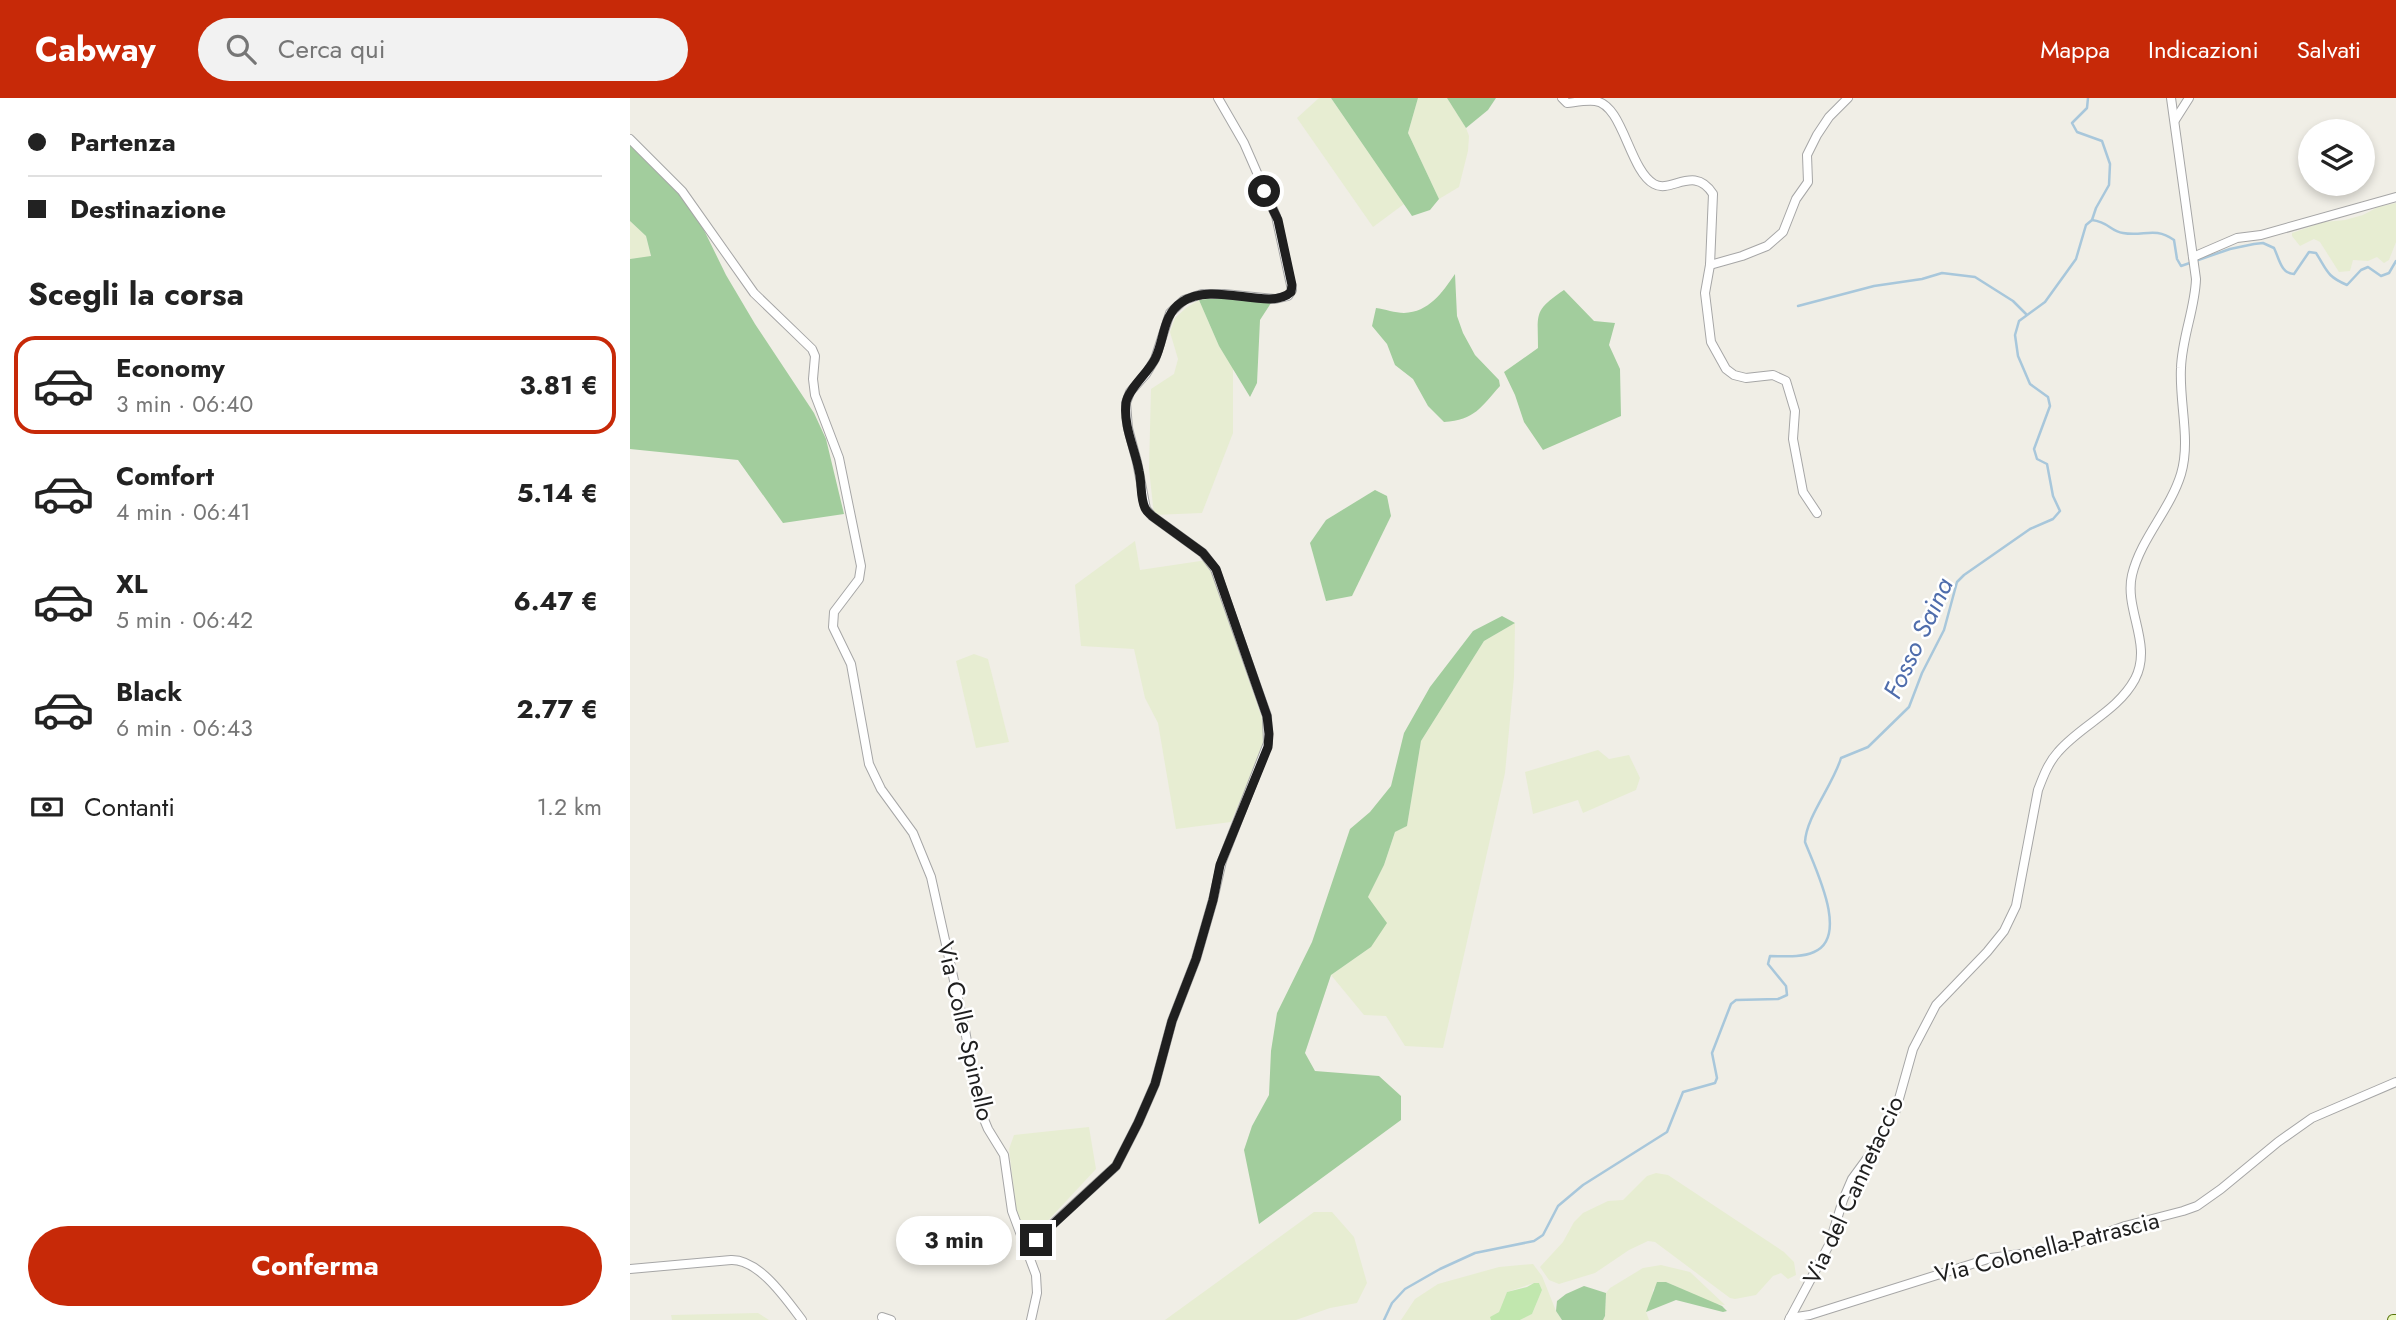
<!DOCTYPE html>
<html lang="it">
<meta charset="utf-8">
<style>
body{margin:0;font-family:Jost,sans-serif;background:#f2f2f2;color:#222;height:100vh;display:flex;flex-direction:column;font-size:26px;white-space:nowrap}
*{box-sizing:border-box;margin:0}
p{font-size:23px;color:#767676}
.icon{flex:none;width:38px;height:38px;fill:none;stroke:currentColor;stroke-width:2;stroke-linecap:round;stroke-linejoin:round}
.map{position:relative;flex:1;overflow:hidden}
.panel{display:flex;flex-direction:column;background:#fff;width:630px}
.panel>*{flex:none}
.banner{display:grid;align-content:center;height:154px;padding:0 28px;background:#fff}
.tools{position:absolute;left:1668px;top:21px;display:grid;gap:14px}
.tools a{display:grid;place-items:center;width:77px;height:77px;border-radius:50%;background:#fff;box-shadow:0 4px 10px #0003;font-size:35px}
.end{position:absolute;width:32px;height:32px;margin:-16px;border:9px solid #1f1f1f;background:#fff;box-shadow:0 0 0 4px #fff}
.from{border-radius:50%}
.bubble{position:absolute;height:49px;border-radius:24px;background:#fff;box-shadow:0 4px 10px #0003;font-size:23px;font-weight:700;line-height:49px;text-align:center}
.banner b{display:flex;align-items:center;gap:24px;height:66px;font-size:26px}
.banner b+b{border-top:2px solid #e0e0e0}
.banner i{width:18px;height:18px;background:#222}
ul{padding:0;list-style:none}
li{display:flex;align-items:center;gap:21px;height:98px;margin:0 14px 10px;padding:0 14px;border:4px solid transparent;border-radius:21px}
li div{flex:1}
li b{display:block;font-size:26px}
li em{font-style:normal;font-weight:700}
li.on{border-color:#c72908}
li>.icon{width:63px;height:63px;stroke-width:1.5}
h2{padding:0 28px;font-size:32px;line-height:84px}
.pay{display:flex;align-items:center;gap:18px;height:77px;padding:0 28px;font-size:26px}
.pay p{margin-inline-start:auto}
.action{display:flex;gap:14px;margin-top:auto;padding:14px 28px}
.action a{flex:1;height:80px;border-radius:42px;background:#c72908;color:#fff;font-size:28px;font-weight:700;line-height:80px;text-align:center}
header{display:flex;align-items:center;gap:42px;box-sizing:border-box;height:98px;padding:0 35px;background:#c72908;color:#fff}
header strong{font-size:33px}
nav{display:flex;gap:38px;margin-inline-start:auto;font-size:24px}
.search{width:490px;height:63px;background:#f2f2f2;display:flex;align-items:center;gap:18px;box-sizing:border-box;padding:0 24px;border-radius:38px;color:#767676;font-size:26px}
main{display:flex;flex:1;min-height:0}
.map>svg:first-child{display:block}
.farmland{fill:#e7edd2}
.grass{fill:#c1e7ae}
.forest{fill:#a2cd9d}
.lines{fill:none;stroke-linecap:round;stroke-linejoin:round}
.stream{stroke:#a8c7db;stroke-width:2.5}
.minor-casing{stroke:#a6a6a6;stroke-width:10}
.secondary-casing{stroke:#567309;stroke-width:12}
.minor{stroke:#fff;stroke-width:8}
.secondary{stroke:#eaf7bd;stroke-width:10}
.route{stroke:#1f1f1f;stroke-width:9}
.labels{text-anchor:middle;dominant-baseline:central;stroke-width:5;stroke-linejoin:round;paint-order:stroke}
.street-label{font-size:24px;fill:#1f1f1f;stroke:#fff}
.water-label{font-size:26px;font-style:italic;fill:#4f6dac;stroke:#fff}
</style>
<header>
<strong>Cabway</strong>
<div class="search"><svg class="icon" aria-label="search" viewBox="0 0 24 24"><circle cx="10" cy="10" r="6"/><path d="M15 15l6 6"/></svg>Cerca qui</div>
<nav><a>Mappa</a><a>Indicazioni</a><a>Salvati</a></nav>
</header>
<main>
<section class="panel">
<div class="banner">
<b><i class="from"></i>Partenza</b>
<b><i></i>Destinazione</b>
</div>
<h2>Scegli la corsa</h2>
<ul>
<li class="on"><svg class="icon" aria-label="car" viewBox="0 0 24 24"><path d="M5 17H2v-5l4-1 3-4h7l3 4 3 1v5h-3M9 17h6M6 11h13"/><circle cx="7" cy="17" r="2"/><circle cx="17" cy="17" r="2"/></svg><div><b>Economy</b><p>3 min · 06:40</p></div><em>3.81 €</em></li>
<li><svg class="icon" aria-label="car" viewBox="0 0 24 24"><path d="M5 17H2v-5l4-1 3-4h7l3 4 3 1v5h-3M9 17h6M6 11h13"/><circle cx="7" cy="17" r="2"/><circle cx="17" cy="17" r="2"/></svg><div><b>Comfort</b><p>4 min · 06:41</p></div><em>5.14 €</em></li>
<li><svg class="icon" aria-label="car" viewBox="0 0 24 24"><path d="M5 17H2v-5l4-1 3-4h7l3 4 3 1v5h-3M9 17h6M6 11h13"/><circle cx="7" cy="17" r="2"/><circle cx="17" cy="17" r="2"/></svg><div><b>XL</b><p>5 min · 06:42</p></div><em>6.47 €</em></li>
<li><svg class="icon" aria-label="car" viewBox="0 0 24 24"><path d="M5 17H2v-5l4-1 3-4h7l3 4 3 1v5h-3M9 17h6M6 11h13"/><circle cx="7" cy="17" r="2"/><circle cx="17" cy="17" r="2"/></svg><div><b>Black</b><p>6 min · 06:43</p></div><em>2.77 €</em></li>
</ul>
<div class="pay"><svg class="icon" aria-label="cash" viewBox="0 0 24 24"><path d="M3 7h18v10H3z"/><circle cx="12" cy="12" r="2"/></svg>Contanti<p>1.2 km</p></div>
<div class="action"><a>Conferma</a></div>
</section>
<div class="map">
<svg width="1766" height="1222" viewBox="0 0 1766 1222">
<rect width="100%" height="100%" fill="#f0eee6"/>
<g class="farmland">
<polygon points="689,0 701,0 774,106 743,129 667,20"/>
<polygon points="788,0 817,0 836,30 839,38 838,53 829,89 809,101 778,35"/>
<polygon points="1766,105 1766,144 1759,162 1754,165 1747,159 1738,163 1723,162 1720,173 1709,174 1690,144 1684,141 1670,148 1662,138 1662,135 1694,124 1715,122 1733,117 1748,109"/>
<polygon points="0,123 16,138 21,159 0,161"/>
<polygon points="569,202 589,248 603,270 603,335 572,415 524,417 519,371 521,291 544,276 548,261 540,234 545,220 556,210"/>
<polygon points="505,443 510,472 577,462 633,623 634,646 601,724 546,731 528,625 515,600 504,551 451,548 445,487"/>
<polygon points="885,525 884,579 875,675 813,950 775,948 756,918 734,917 701,877 741,849 738,799 754,767 765,734 777,728 791,643 854,543"/>
<polygon points="344,556 358,561 379,644 346,650 326,563"/>
<polygon points="968,652 979,661 999,657 1010,680 1006,692 953,715 948,702 903,716 895,674"/>
<polygon points="459,1029 466,1071 412,1129 395,1141 386,1110 379,1051 384,1037"/>
<polygon points="1026,1075 1038,1077 1154,1154 1164,1164 1166,1177 1158,1181 1151,1175 1143,1178 1126,1197 1105,1201 1100,1200 1025,1144 1018,1143 999,1152 965,1175 929,1186 919,1182 910,1169 933,1144 944,1124 953,1115 978,1103 993,1102 1017,1078"/>
<polygon points="684,1114 702,1114 724,1139 737,1185 727,1205 700,1210 666,1222 535,1222"/>
<polygon points="903,1166 912,1178 926,1213 932,1222 890,1222 902,1216 912,1192 909,1185 904,1185 877,1194 869,1214 861,1219 861,1222 771,1222 785,1201 808,1186 869,1169"/>
<polygon points="1031,1167 1060,1174 1095,1207 1085,1206 1036,1184 1023,1191 1022,1202 1016,1214 1019,1222 973,1222 975,1218 976,1195 980,1190 1013,1170"/>
<polygon points="128,1215 139,1222 42,1222 41,1217"/>
</g>
<polygon class="grass" points="904,1185 909,1185 912,1192 902,1216 890,1222 861,1222 860,1219 869,1214 877,1194 897,1189"/>
<g class="forest">
<polygon points="701,0 788,0 778,35 809,101 800,112 782,118"/>
<polygon points="817,0 866,0 858,12 836,30"/>
<polygon points="0,45 49,93 72,128 96,177 125,226 184,315 196,341 214,416 153,425 108,362 0,351 0,161 21,158 16,138 0,123"/>
<path d="M825,176L827,218L833,235L845,257L869,282L870,288C851,309 845,322 814,324L798,308L783,281L765,267L757,246L742,228L746,210C755,211 765,215 774,215C799,214 812,195 825,176Z"/>
<path d="M934,192L964,223L985,225L979,247L990,271L991,318L913,352L894,324L885,297L874,274L908,250C908,215 903,213 934,192Z"/>
<polygon points="595,199 641,205 630,222 627,285 620,299 589,248 569,202"/>
<polygon points="745,392 757,398 761,418 722,498 696,503 680,445 696,422"/>
<polygon points="872,518 885,525 854,543 791,643 777,728 765,734 754,767 738,799 757,825 741,849 701,877 675,955 685,973 749,978 771,998 771,1022 629,1126 614,1052 622,1028 639,997 641,953 647,915 682,844 720,731 740,714 761,688 774,635 800,589 843,533"/>
<polygon points="1027,1184 1036,1184 1092,1208 1097,1213 1093,1214 1046,1202 1016,1214"/>
<polygon points="954,1188 976,1195 975,1218 973,1222 932,1222 926,1213 927,1203 936,1196"/>
</g>
<g class="lines">
<g class="stream">
<path d="M1462,122C1479,124 1480,133 1493,135C1514,139 1524,128 1544,142L1547,161L1551,168L1600,151L1624,146L1633,145L1644,150C1649,160 1651,176 1664,176L1679,154L1686,155C1697,172 1696,178 1717,187L1731,172L1738,169L1751,178L1759,175L1766,163"/>
<polyline points="1168,208 1244,188 1292,181 1312,175 1345,179 1383,203 1396,216"/>
<path d="M754,1222L762,1205L775,1191L810,1171L845,1155L904,1143L913,1137L928,1108L953,1087L1037,1034L1053,994L1085,985L1087,980L1082,955L1101,906L1106,902L1148,901L1157,897L1156,888L1138,866L1140,858C1153,858 1171,860 1184,854C1220,839 1185,770 1175,744C1176,719 1203,687 1211,660L1238,649L1279,609L1292,575L1314,532L1327,484L1334,477L1400,431L1423,421L1430,413L1423,398L1417,366L1407,361L1404,351L1420,308L1418,299L1400,286L1388,258L1385,237L1389,223L1415,204L1446,161L1456,127L1462,122L1466,110L1479,87L1480,66L1472,43L1447,34L1442,25L1457,10L1458,0"/>
</g>
<defs>
<g id="minor">
<path d="M932,0L937,5C946,4 956,2 965,3C993,6 999,72 1024,86C1041,96 1064,66 1083,96L1080,167L1075,195L1081,244L1096,271L1104,277L1116,280L1143,277L1156,283L1165,313L1163,341L1173,394L1187,415"/>
<polyline points="1545,22 1559,0"/>
<polyline points="0,41 52,93 124,195 182,251 185,258 183,281 185,297 209,360 231,468 229,481 204,514 203,529 221,566 239,666 251,691 283,735 301,779 335,932 348,1007 358,1031 374,1057 382,1113 406,1177 407,1195 401,1222"/>
<polyline points="1563,159 1607,140 1631,137 1766,99"/>
<polyline points="1080,167 1112,158 1137,148 1153,134 1166,101 1178,84 1177,57 1187,37 1199,19 1218,0"/>
<polyline points="399,1156 403,1144 486,1068 508,1025 525,986 542,923 566,861 583,802 592,763 638,645 637,618 585,471 573,455 522,418 516,411 507,364 498,330 496,305 500,294 516,276 525,261 540,215 554,202 572,196 594,196 645,201 658,198 662,192 646,118 614,45 588,0"/>
<path d="M0,1171L101,1162C129,1161 156,1201 172,1222"/>
<polyline points="252,1219 261,1222"/>
<polyline points="1160,1220 1180,1217 1361,1160 1434,1150 1495,1128 1553,1113 1567,1108 1591,1091 1648,1044 1682,1020 1766,984"/>
<path d="M1159,1222L1199,1147L1213,1102L1222,1081L1241,1055L1265,1015L1283,951L1306,907L1357,854L1374,833L1386,808L1408,692C1413,679 1418,665 1428,654C1451,627 1487,614 1505,581C1523,546 1494,512 1502,477C1511,440 1540,412 1551,376C1561,342 1549,305 1551,270C1552,239 1565,211 1566,181L1541,0"/>
</g>
<polyline id="secondary" points="1763,1222 1766,1222"/>
</defs>
<use href="#minor" class="minor-casing"/>
<use href="#secondary" class="secondary-casing"/>
<use href="#minor" class="minor"/>
<use href="#secondary" class="secondary"/>
</g>
<g class="lines">
<path class="route" d="M406,1142L486,1068L508,1025L525,986L542,923L566,861L583,802L590,767L638,649L639,636L637,618L586,471L573,455L522,418C519,415 517,414 515,410C510,400 512,385 509,373C505,351 493,328 496,305C498,291 518,275 525,261C535,241 532,217 552,204C583,182 640,214 661,194L662,187L648,122L634,93"/>
</g>
<g class="labels">
<g class="street-label">
<text transform="translate(336 933) rotate(77)">Via Colle Spinello</text>
<text transform="translate(1223 1092) rotate(-65)">Via del Cannetaccio</text>
<text transform="translate(1417 1149) rotate(-14)">Via Colonella-Patrascia</text>
</g>
<g class="water-label">
<text transform="translate(1288 540) rotate(-65)">Fosso Saina</text>
</g>
</g>
</svg>
<div class="tools">
<a><svg class="icon" aria-label="layers" viewBox="0 0 24 24"><path d="M12 4l9 5-9 5-9-5zM3 14l9 5 9-5"/></svg></a>
</div>
<i class="end from" style="left:634px;top:93px"></i>
<i class="end" style="left:406px;top:1142px"></i>
<div class="bubble" style="left:266px;top:1118px;width:116px">3 min</div>
</div>
</main>
